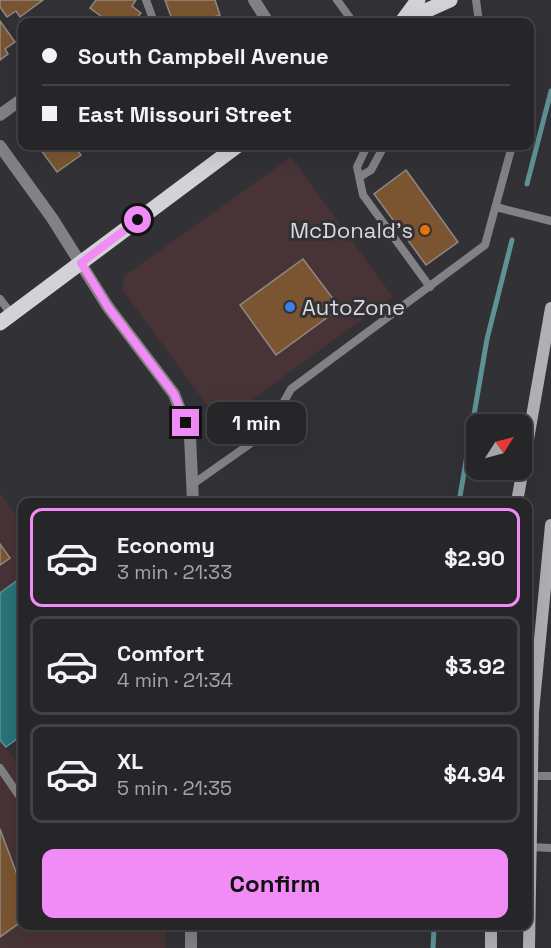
<!DOCTYPE html>
<meta charset="utf-8">
<style>
body{margin:0;font-family:"Space Grotesk",sans-serif;background:#323134;color:#f1f3f6;height:100vh;display:flex;flex-direction:column;font-size:22px;white-space:nowrap}
*{box-sizing:border-box;margin:0}
p{font-size:20px;color:#a4a5a8}
.icon{flex:none;width:33px;height:33px;fill:none;stroke:currentColor;stroke-width:2;stroke-linecap:round;stroke-linejoin:round}
.map{position:relative;flex:1;overflow:hidden}
.sheet{position:absolute;left:18px;top:498px;width:514px;height:432px;display:flex;flex-direction:column;background:#262528;border-radius:12px;box-shadow:0 6px 24px #0002,0 0 0 2px #424245}
.sheet>*{flex:none}
.guide{position:absolute;left:18px;top:18px;width:516px;height:132px;border-radius:12px;box-shadow:0 6px 24px #0002,0 0 0 2px #424245;display:grid;align-content:center;height:132px;padding:0 24px;background:#262528}
.needle{width:39px;rotate:54deg}
.fabs{position:absolute;left:466px;top:414px;display:grid;gap:12px}
.fabs a{display:grid;place-items:center;width:66px;height:66px;border-radius:12px;background:#262528;box-shadow:0 6px 24px #0002,0 0 0 2px #424245;font-size:30px}
.end{position:absolute;width:27px;height:27px;margin:-14px;border:8px solid #f18bf5;background:#111;box-shadow:0 0 0 3px #111}
.from{border-radius:50%}
.bubble{position:absolute;height:42px;border-radius:12px;background:#262528;box-shadow:0 6px 24px #0002,0 0 0 2px #424245;font-size:20px;font-weight:700;line-height:42px;text-align:center}
.guide b{display:flex;align-items:center;gap:21px;height:57px;font-size:22px}
.guide b+b{border-top:2px solid #424245}
.guide i{width:15px;height:15px;background:#f1f3f6}
ul{padding:10px 0 0;list-style:none}
li{display:flex;align-items:center;gap:18px;height:99px;margin:0 12px 9px;padding:0 12px;border:3px solid #424245;border-radius:12px}
li div{flex:1}
li b{display:block;font-size:22px}
li em{font-style:normal;font-weight:700}
li.selected{border-color:#f18bf5}
li>.icon{width:54px;height:54px;stroke-width:1.5}
.cta{display:flex;gap:12px;margin-top:auto;padding:12px 24px}
.cta a{flex:1;height:69px;border-radius:12px;background:#f18bf5;color:#111;font-size:24px;font-weight:700;line-height:69px;text-align:center}
.map>svg:first-child{display:block}
.commercial{fill:#483336}
.water{fill:#297379;stroke:#5e9297;stroke-width:1.5}
.lines{fill:none;stroke-linecap:round;stroke-linejoin:round}
.stream{stroke:#5e9297;stroke-width:5}
.building{fill:#7b5531;stroke:#8f8985;stroke-width:1.5}
.lane{stroke:#828284;stroke-width:8}
.street{stroke:#828284;stroke-width:12}
.secondary{stroke:#b0afb3;stroke-width:12}
.primary{stroke:#d3d2d8;stroke-width:15}
.route{stroke:#f18bf5;stroke-width:8}
.food-dot{fill:#e8710a;stroke:#323136;stroke-width:2}
.shop-dot{fill:#3f7fe0;stroke:#323136;stroke-width:2}
.labels{text-anchor:middle;dominant-baseline:central;stroke-width:6;stroke-linejoin:round;paint-order:stroke}
.poi-label{font-size:22px;fill:#dad9dd;stroke:#323136;text-anchor:end}
</style>
<div class="map">
<svg width="551" height="948" viewBox="0 0 551 948">
<rect width="100%" height="100%" fill="#323136"/>
<g class="commercial">
<polygon points="291,157 393,297 220,423 122,289 124,276"/>
<polygon points="0,493 22,524 22,577 0,593"/>
<polygon points="0,740 22,770 22,926 165,926 165,948 0,948"/>
</g>
<polygon class="water" points="22,577 22,735 6,747 0,740 0,593"/>
<g class="lines">
<g class="stream">
<polyline points="527,184 551,91"/>
<polyline points="459,502 487,339 512,240"/>
<polyline points="433,948 434,928"/>
</g>
</g>
<g class="building">
<polygon points="0,0 43,0 20,17 16,11 7,17 0,7"/>
<polygon points="96,0 136,0 132,6 141,13 133,22 109,22 90,8"/>
<polygon points="165,0 215,0 220,15 197,22 173,22"/>
<polygon points="0,21 15,42 5,49 8,54 0,60"/>
<polygon points="38,146 79,146 76,148 81,155 57,172"/>
<polygon points="406,170 458,242 426,265 374,194"/>
<polygon points="303,259 340,308 276,355 240,305"/>
<polygon points="0,544 10,558 0,565"/>
<polygon points="0,829 22,888 22,921 0,937"/>
</g>
<g class="lines">
<g class="lane">
<polyline points="146,0 154,22"/>
<polyline points="337,0 353,22"/>
<polyline points="476,0 479,22"/>
<polyline points="367,146 357,167 363,195 430,287"/>
<polyline points="361,176 371,170 384,146"/>
<polyline points="496,207 551,221"/>
<polyline points="0,299 12,315"/>
<polyline points="193,484 267,432 291,389 485,245 512,146"/>
<polyline points="0,768 22,800"/>
<polyline points="532,776 551,776"/>
<polyline points="531,847 551,848"/>
</g>
<g class="street">
<polyline points="254,0 268,22"/>
<polyline points="0,115 22,99"/>
<polyline points="0,146 52,218 108,307 174,394 190,436 193,502"/>
<polyline points="191,948 191,926"/>
</g>
<g class="secondary">
<polyline points="517,502 551,308"/>
<polyline points="491,948 491,926"/>
<polyline points="529,948 533,712 551,525"/>
</g>
<g class="primary">
<polyline points="404,19 418,0"/>
<polyline points="401,22 450,0"/>
<polyline points="0,323 237,146"/>
</g>
</g>
<g class="lines">
<polyline class="route" points="138,220 81,263 108,307 174,394 186,423"/>
</g>
<circle class="food-dot" cx="425" cy="230" r="6"/>
<circle class="shop-dot" cx="290" cy="307" r="6"/>
<g class="labels">
<g class="poi-label">
<text x="413" y="230">McDonald's</text>
<text x="302" y="307" text-anchor="start">AutoZone</text>
</g>
</g>
</svg>
<div class="fabs">
<a><svg class="needle" viewBox="-14 -14 28 28"><path d="M0-13l5 13h-10z" fill="#e53935"/><path d="M0 13l5-13h-10z" fill="#a4a5a8"/></svg></a>
</div>
<i class="end from" style="left:138px;top:220px"></i>
<i class="end" style="left:186px;top:423px"></i>
<div class="bubble" style="left:207px;top:402px;width:99px">1 min</div>
<div class="guide">
<b><i class="from"></i>South Campbell Avenue</b>
<b><i></i>East Missouri Street</b>
</div>
<section class="sheet">
<ul>
<li class="selected"><svg class="icon" aria-label="car" viewBox="0 0 24 24"><path d="M5 17H2v-5l4-1 3-4h7l3 4 3 1v5h-3M9 17h6M6 11h13"/><circle cx="7" cy="17" r="2"/><circle cx="17" cy="17" r="2"/></svg><div><b>Economy</b><p>3 min · 21:33</p></div><em>$2.90</em></li>
<li><svg class="icon" aria-label="car" viewBox="0 0 24 24"><path d="M5 17H2v-5l4-1 3-4h7l3 4 3 1v5h-3M9 17h6M6 11h13"/><circle cx="7" cy="17" r="2"/><circle cx="17" cy="17" r="2"/></svg><div><b>Comfort</b><p>4 min · 21:34</p></div><em>$3.92</em></li>
<li><svg class="icon" aria-label="car" viewBox="0 0 24 24"><path d="M5 17H2v-5l4-1 3-4h7l3 4 3 1v5h-3M9 17h6M6 11h13"/><circle cx="7" cy="17" r="2"/><circle cx="17" cy="17" r="2"/></svg><div><b>XL</b><p>5 min · 21:35</p></div><em>$4.94</em></li>
</ul>
<div class="cta"><a>Confirm</a></div>
</section>
</div>
